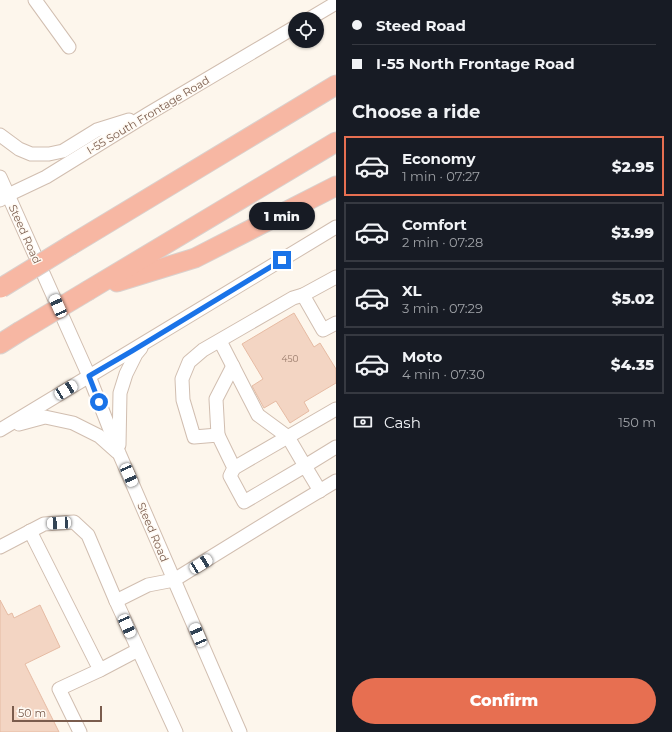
<!DOCTYPE html>
<meta charset="utf-8">
<style>
body{margin:0;font-family:Montserrat,sans-serif;background:#242831;color:#f1f3f6;height:100vh;display:flex;flex-direction:column;font-size:15px;white-space:nowrap}
*{box-sizing:border-box;margin:0}
p{font-size:13px;color:#9ea1a6}
.icon{flex:none;width:22px;height:22px;fill:none;stroke:currentColor;stroke-width:2;stroke-linecap:round;stroke-linejoin:round}
.map{position:relative;flex:1;overflow:hidden}
.drawer{display:flex;flex-direction:column;background:#171b24;width:336px}
.drawer>*{flex:none}
.banner{display:grid;align-content:center;height:88px;padding:0 16px;background:#171b24}
.fabs{position:absolute;left:288px;top:12px;display:grid;gap:8px}
.fabs a{display:grid;place-items:center;width:36px;height:36px;border-radius:50%;background:#171b24;box-shadow:0 1px 3px #0004;font-size:20px}
.scale{position:absolute;left:12px;bottom:10px;width:90px;box-sizing:border-box;padding-left:4px;border:2px solid #7a5c4d;border-top:0;font-size:11px;line-height:14px;white-space:nowrap;color:#7a5c4d;-webkit-text-stroke:3px #fffaf3;paint-order:stroke}
.end{position:absolute;width:18px;height:18px;margin:-9px;border:5px solid #1a73e8;background:#fff;box-shadow:0 0 0 2px #fff}
.from{border-radius:50%}
.bubble{position:absolute;height:28px;border-radius:14px;background:#171b24;box-shadow:0 1px 3px #0004;font-size:13px;font-weight:800;line-height:28px;text-align:center}
.car{position:absolute;width:12px;height:24px;margin:-12px -6px;border-radius:5px;box-shadow:0 0 3px 1px #0007;background:linear-gradient(#fff 24%,#345 0 40%,#fff 0 76%,#345 0 86%,#fff 0)}
.banner b{display:flex;align-items:center;gap:14px;height:38px;font-size:15px}
.banner b+b{border-top:1px solid #363941}
.banner i{width:10px;height:10px;background:#f1f3f6}
ul{padding:0;list-style:none}
li{display:flex;align-items:center;gap:12px;height:60px;margin:0 8px 6px;padding:0 8px;border:2px solid #363941;border-radius:0px}
li div{flex:1}
li b{display:block;font-size:15px}
li em{font-style:normal;font-weight:800}
li.active{border-color:#e76f51}
li>.icon{width:36px;height:36px;stroke-width:1.5}
h2{padding:0 16px;font-size:18px;line-height:48px}
.pay{display:flex;align-items:center;gap:10px;height:44px;padding:0 16px;font-size:15px}
.pay p{margin-inline-start:auto}
.button{display:flex;gap:8px;margin-top:auto;padding:8px 16px}
.button a{flex:1;height:46px;border-radius:24px;background:#e76f51;color:#fff;font-size:16px;font-weight:800;line-height:46px;text-align:center}
main{display:flex;flex:1;min-height:0}
.map>svg:first-child{display:block}
.building{fill:#f3d5c3;stroke:#e6bba3}
.lines{fill:none;stroke-linecap:round;stroke-linejoin:round}
.minor-casing{stroke:#d1beb0;stroke-width:15}
.highway-casing{stroke:#dad1cd;stroke-width:21}
.minor{stroke:#fff;stroke-width:13}
.highway{stroke:#f7b7a3;stroke-width:19}
.highway-bridge-casing{stroke:#dad1cd;stroke-width:21;stroke-linecap:butt}
.highway-bridge{stroke:#f7b7a3;stroke-width:19}
.route{stroke:#1a73e8;stroke-width:5}
.labels{text-anchor:middle;dominant-baseline:central;stroke-width:3;stroke-linejoin:round;paint-order:stroke}
.number-label{font-size:9px;fill:#987a6a}
.street-label{font-size:11px;fill:#7a5c4d;stroke:#fffaf3}
</style>
<main>
<div class="map">
<svg width="336" height="732" viewBox="0 0 336 732">
<rect width="100%" height="100%" fill="#fdf6ec"/>
<g class="building">
<polygon points="294,313 314,347 320,343 336,369 336,383 304,402 309,411 290,423 276,401 264,408 252,386 263,379 242,344"/>
<polygon points="0,600 8,615 12,613 14,618 40,605 60,647 25,664 59,732 0,732"/>
</g>
<g class="lines">
<defs>
<g id="minor">
<polyline points="35,0 69,47"/>
<polyline points="309,19 336,3"/>
<polyline points="0,135 19,149 31,154 49,154 63,151 97,130 129,120"/>
<polyline points="0,177 89,376 119,453 240,732"/>
<polyline points="0,200 8,195 46,177 148,114 295,27"/>
<polyline points="336,277 303,295 323,330 336,323"/>
<polyline points="303,295 293,298 203,350 189,362 182,379 183,400 194,437 218,435 234,468 230,476 244,502 305,466 320,491"/>
<polyline points="220,341 258,415 288,437 305,466 336,447"/>
<polyline points="19,424 45,417 73,423 99,436 117,452"/>
<polyline points="0,430 336,227"/>
<polyline points="218,435 216,399 233,366"/>
<polyline points="119,445 120,393 126,374 136,354 141,348"/>
<polyline points="234,468 336,409"/>
<polyline points="30,531 100,670 138,650"/>
<polyline points="0,547 44,524 74,522 88,535 116,601 176,732"/>
<polyline points="116,601 148,585 174,580 281,514 336,481"/>
<polyline points="80,732 59,689 100,670"/>
</g>
<g id="highway">
<polyline points="71,245 336,85"/>
<polyline points="117,282 195,258 336,186"/>
<polyline points="89,290 336,142"/>
<polyline points="0,344 19,332"/>
</g>
</defs>
<use href="#minor" class="minor-casing"/>
<use href="#highway" class="highway-casing"/>
<use href="#minor" class="minor"/>
<use href="#highway" class="highway"/>
<defs>
<g id="highway-bridge">
<polyline points="1,288 71,245"/>
<polyline points="19,332 89,290"/>
</g>
</defs>
<use href="#highway-bridge" class="highway-bridge-casing"/>
<use href="#highway-bridge" class="highway-bridge"/>
</g>
<g class="lines">
<polyline class="route" points="99,402 89,376 132,351 282,260"/>
</g>
<g class="labels">
<g class="number-label">
<text x="290" y="358">450</text>
</g>
<g class="street-label">
<text transform="translate(148 115) rotate(-31)">I-55 South Frontage Road</text>
<text transform="translate(25 234) rotate(66)">Steed Road</text>
<text transform="translate(153 532) rotate(67)">Steed Road</text>
</g>
</g>
</svg>
<div class="fabs">
<a><svg class="icon" aria-label="locate" viewBox="0 0 24 24"><circle cx="12" cy="12" r="6"/><path d="M12 2v4M12 18v4M2 12h4M18 12h4"/></svg></a>
</div>
<div class="scale">50 m</div>
<i class="end from" style="left:99px;top:402px"></i>
<i class="end" style="left:282px;top:260px"></i>
<div class="bubble" style="left:249px;top:202px;width:66px">1 min</div>
<i class="car" style="left:58px;top:306px;rotate:336deg"></i>
<i class="car" style="left:66px;top:390px;rotate:58deg"></i>
<i class="car" style="left:129px;top:475px;rotate:156deg"></i>
<i class="car" style="left:59px;top:523px;rotate:267deg"></i>
<i class="car" style="left:201px;top:564px;rotate:58deg"></i>
<i class="car" style="left:127px;top:626px;rotate:156deg"></i>
<i class="car" style="left:198px;top:635px;rotate:337deg"></i>
</div>
<section class="drawer">
<div class="banner">
<b><i class="from"></i>Steed Road</b>
<b><i></i>I-55 North Frontage Road</b>
</div>
<h2>Choose a ride</h2>
<ul>
<li class="active"><svg class="icon" aria-label="car" viewBox="0 0 24 24"><path d="M5 17H2v-5l4-1 3-4h7l3 4 3 1v5h-3M9 17h6M6 11h13"/><circle cx="7" cy="17" r="2"/><circle cx="17" cy="17" r="2"/></svg><div><b>Economy</b><p>1 min · 07:27</p></div><em>$2.95</em></li>
<li><svg class="icon" aria-label="car" viewBox="0 0 24 24"><path d="M5 17H2v-5l4-1 3-4h7l3 4 3 1v5h-3M9 17h6M6 11h13"/><circle cx="7" cy="17" r="2"/><circle cx="17" cy="17" r="2"/></svg><div><b>Comfort</b><p>2 min · 07:28</p></div><em>$3.99</em></li>
<li><svg class="icon" aria-label="car" viewBox="0 0 24 24"><path d="M5 17H2v-5l4-1 3-4h7l3 4 3 1v5h-3M9 17h6M6 11h13"/><circle cx="7" cy="17" r="2"/><circle cx="17" cy="17" r="2"/></svg><div><b>XL</b><p>3 min · 07:29</p></div><em>$5.02</em></li>
<li><svg class="icon" aria-label="car" viewBox="0 0 24 24"><path d="M5 17H2v-5l4-1 3-4h7l3 4 3 1v5h-3M9 17h6M6 11h13"/><circle cx="7" cy="17" r="2"/><circle cx="17" cy="17" r="2"/></svg><div><b>Moto</b><p>4 min · 07:30</p></div><em>$4.35</em></li>
</ul>
<div class="pay"><svg class="icon" aria-label="cash" viewBox="0 0 24 24"><path d="M3 7h18v10H3z"/><circle cx="12" cy="12" r="2"/></svg>Cash<p>150 m</p></div>
<div class="button"><a>Confirm</a></div>
</section>
</main>
